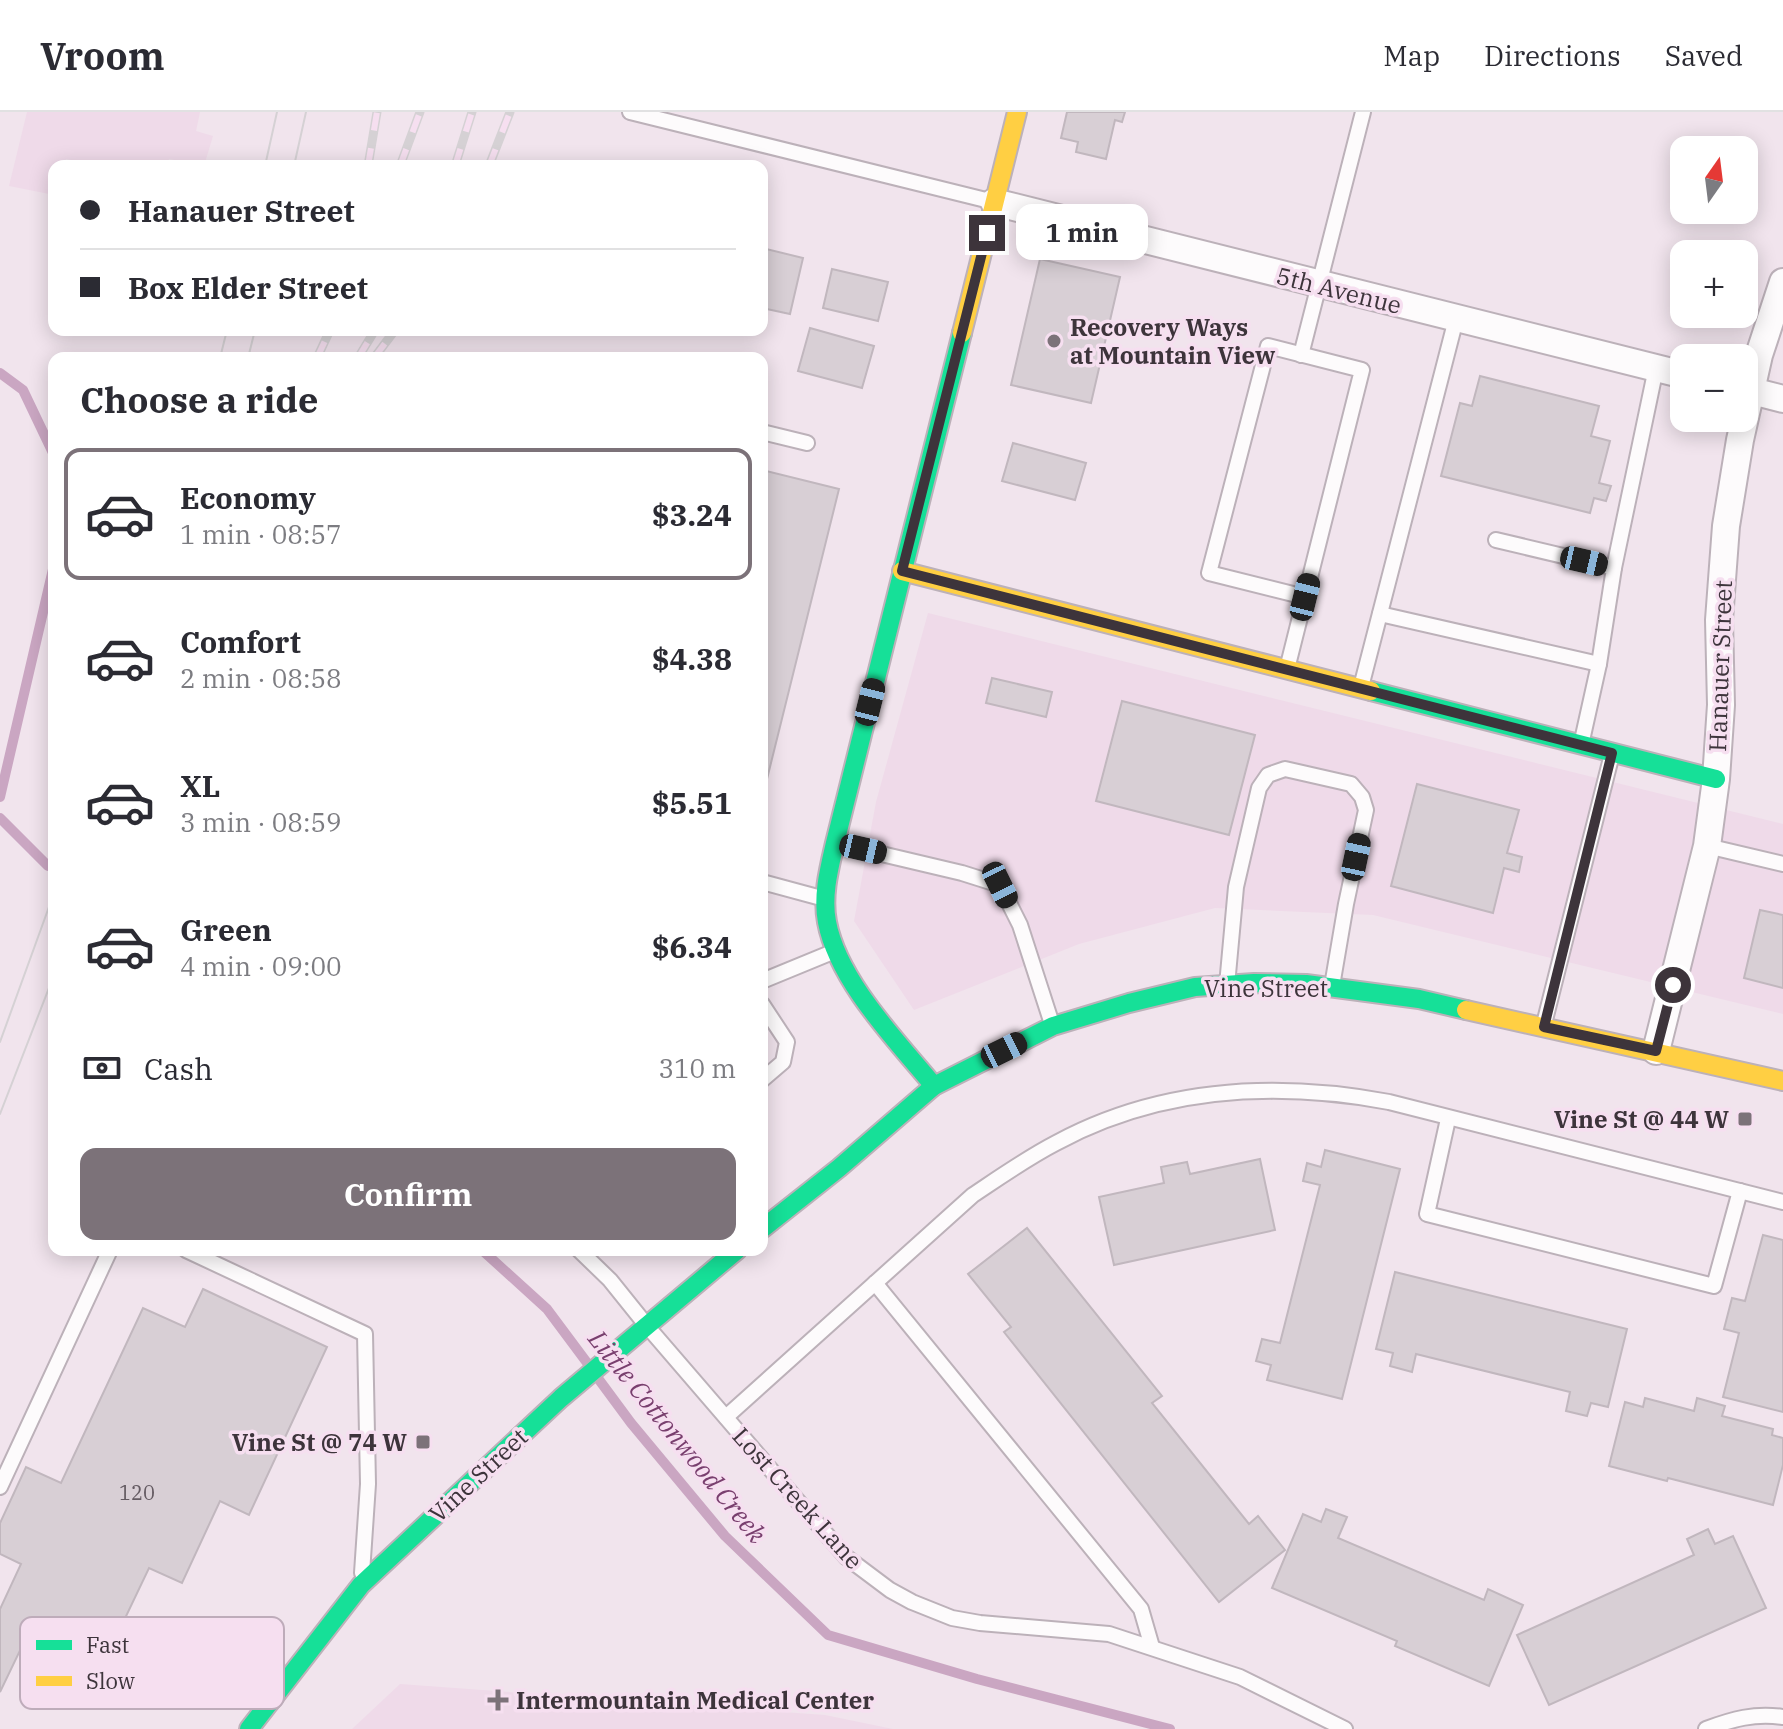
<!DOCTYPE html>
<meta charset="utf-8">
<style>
body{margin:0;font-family:"IBM Plex Serif",serif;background:#f7f7f7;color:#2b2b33;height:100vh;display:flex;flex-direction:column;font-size:30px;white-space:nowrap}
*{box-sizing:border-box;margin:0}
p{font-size:26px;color:#7c7c81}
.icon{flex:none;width:44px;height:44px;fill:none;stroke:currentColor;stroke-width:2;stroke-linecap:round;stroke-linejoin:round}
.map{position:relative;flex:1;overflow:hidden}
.sheet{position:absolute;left:48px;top:240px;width:720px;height:904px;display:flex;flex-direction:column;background:#fff;border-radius:16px;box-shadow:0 4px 20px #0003}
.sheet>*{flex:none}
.top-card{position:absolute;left:48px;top:48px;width:720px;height:176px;border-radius:16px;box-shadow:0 4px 20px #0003;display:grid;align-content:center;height:176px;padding:0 32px;background:#fff}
.needle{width:52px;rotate:14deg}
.fabs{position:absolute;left:1670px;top:24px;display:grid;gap:16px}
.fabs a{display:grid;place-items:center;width:88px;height:88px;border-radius:16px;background:#fff;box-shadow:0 4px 20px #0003;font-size:40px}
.end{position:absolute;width:36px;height:36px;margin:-18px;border:10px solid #3d343b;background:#fff;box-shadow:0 0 0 4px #fff}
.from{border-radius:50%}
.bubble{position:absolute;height:56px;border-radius:16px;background:#fff;box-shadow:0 4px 20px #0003;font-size:26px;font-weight:700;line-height:56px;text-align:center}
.car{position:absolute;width:24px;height:48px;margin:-24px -12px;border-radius:10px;box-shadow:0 0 6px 2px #0007;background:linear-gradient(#222 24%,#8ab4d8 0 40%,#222 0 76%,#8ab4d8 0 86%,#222 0)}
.top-card b{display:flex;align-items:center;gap:28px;height:76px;font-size:30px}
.top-card b+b{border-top:2px solid #e1e1e2}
.top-card i{width:20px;height:20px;background:#2b2b33}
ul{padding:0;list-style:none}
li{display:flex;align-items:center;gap:24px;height:132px;margin:0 16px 12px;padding:0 16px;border:4px solid transparent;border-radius:16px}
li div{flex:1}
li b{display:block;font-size:30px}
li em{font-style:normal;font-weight:700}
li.current{border-color:#7c7279}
li>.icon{width:72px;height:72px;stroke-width:1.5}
h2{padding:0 32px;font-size:36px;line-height:96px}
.pay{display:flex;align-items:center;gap:20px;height:88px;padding:0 32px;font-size:30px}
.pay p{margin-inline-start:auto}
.action{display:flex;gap:16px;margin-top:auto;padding:16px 32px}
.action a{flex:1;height:92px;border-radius:16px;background:#7c7279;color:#fff;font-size:32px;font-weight:700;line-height:92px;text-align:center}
header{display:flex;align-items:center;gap:48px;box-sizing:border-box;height:112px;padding:0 40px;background:#fff;border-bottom:2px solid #e1e1e2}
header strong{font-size:38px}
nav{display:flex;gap:44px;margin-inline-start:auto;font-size:28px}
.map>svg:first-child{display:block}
.built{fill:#efdae9}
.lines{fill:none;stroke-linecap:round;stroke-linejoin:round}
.stream{stroke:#caa6c2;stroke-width:10}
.building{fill:#d8cfd5;stroke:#c1b7be;stroke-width:2}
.lane-casing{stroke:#bcb1b9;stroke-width:18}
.street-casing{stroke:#bcb1b9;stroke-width:30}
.fast-casing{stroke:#bcb1b9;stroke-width:22}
.slow-casing{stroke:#bcb1b9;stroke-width:22}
.lane{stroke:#fdfbfc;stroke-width:14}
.street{stroke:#fdfbfc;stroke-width:26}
.fast{stroke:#16e098;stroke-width:18}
.slow{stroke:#ffcf43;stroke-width:18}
.tram{stroke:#d5d1d4;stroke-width:2}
.rail-casing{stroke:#d5d1d4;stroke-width:9}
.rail{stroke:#f6dff0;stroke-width:6;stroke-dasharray:18;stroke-linecap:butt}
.route{stroke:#3d343b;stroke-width:10}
.poi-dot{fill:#7c7279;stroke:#f6dff0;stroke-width:3}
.labels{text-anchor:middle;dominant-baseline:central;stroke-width:7;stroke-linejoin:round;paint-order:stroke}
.number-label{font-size:20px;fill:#645b62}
.street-label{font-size:24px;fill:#3d343b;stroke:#f6dff0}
.poi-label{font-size:24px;font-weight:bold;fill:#3d343b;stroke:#f6dff0;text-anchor:start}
.water-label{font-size:26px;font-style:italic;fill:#793f6e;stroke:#f6dff0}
.key{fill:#f6dff0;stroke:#beacba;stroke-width:2}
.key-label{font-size:22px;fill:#3d343b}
</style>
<header>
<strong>Vroom</strong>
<nav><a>Map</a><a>Directions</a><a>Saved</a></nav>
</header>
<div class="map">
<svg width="1783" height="1617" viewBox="0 0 1783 1617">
<rect width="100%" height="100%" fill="#f1e4ed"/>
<g class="built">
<polygon points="27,0 200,0 196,19 213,24 204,54 169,47 167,54 95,54 66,47 64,54 54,54 54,83 9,74"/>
<polygon points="928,501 1783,712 1783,902 1373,803 1215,796 1079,832 914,898 854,809 876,690"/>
<polygon points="400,1572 825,1603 893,1617 352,1617"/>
</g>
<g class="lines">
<g class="stream">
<polyline points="0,261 23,278 54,343"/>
<polyline points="0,685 54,453"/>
<polyline points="0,706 48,754"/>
<polyline points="482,1138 547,1197 588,1252"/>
<polyline points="597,1265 631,1311 725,1424 828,1523 977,1567 1170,1617"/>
</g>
</g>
<g class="building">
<polygon points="1067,0 1125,0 1122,10 1115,8 1106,47 1076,40 1078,30 1061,26"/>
<polygon points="762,136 803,146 790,202 762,196"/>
<polygon points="1040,147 1120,165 1091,291 1011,273"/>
<polygon points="832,157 888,170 878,209 823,196"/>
<polygon points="810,216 874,234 862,276 798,259"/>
<polygon points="1480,264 1599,294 1591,324 1610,329 1599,371 1611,374 1606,389 1594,386 1590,401 1441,364 1460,291 1472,294"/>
<polygon points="1013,331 1086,351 1075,388 1002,369"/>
<polygon points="762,358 839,377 767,667 762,666"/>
<polygon points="992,566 1052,580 1046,605 986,591"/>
<polygon points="1122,589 1255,623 1229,723 1096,689"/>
<polygon points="1417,672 1519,698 1507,741 1522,745 1519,760 1504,756 1493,801 1391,774"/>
<polygon points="1760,798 1783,803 1783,876 1744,866"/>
<polygon points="1325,1038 1400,1057 1342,1287 1267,1268 1271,1253 1256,1249 1262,1227 1280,1231 1320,1073 1303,1069 1307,1051 1321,1055"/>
<polygon points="1260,1047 1275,1118 1114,1153 1099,1085 1164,1071 1161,1055 1187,1050 1190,1062"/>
<polygon points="1027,1116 1162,1284 1152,1291 1249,1412 1258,1404 1285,1438 1219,1490 1004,1220 1011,1215 968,1162"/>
<polygon points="1763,1123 1783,1128 1783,1300 1723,1285 1739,1221 1724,1217 1732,1186 1745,1189"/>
<polygon points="1395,1160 1627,1217 1608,1295 1591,1291 1587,1304 1566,1299 1570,1280 1416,1242 1412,1260 1390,1254 1393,1241 1376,1237"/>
<polygon points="203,1177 327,1235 249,1403 220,1389 182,1471 149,1456 98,1563 25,1528 0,1580 0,1497 21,1452 0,1442 0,1411 26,1355 61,1371 143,1196 185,1215"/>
<polygon points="1645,1286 1694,1299 1697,1286 1725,1294 1722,1304 1773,1317 1772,1323 1783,1326 1783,1353 1773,1393 1668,1366 1667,1369 1609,1354 1625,1290 1643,1295"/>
<polygon points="1326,1397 1347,1405 1338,1426 1484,1488 1488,1477 1523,1493 1489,1574 1395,1534 1397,1529 1272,1476 1303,1402 1321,1410"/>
<polygon points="1708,1417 1715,1432 1733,1424 1766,1496 1549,1593 1517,1523 1694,1443 1687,1427"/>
</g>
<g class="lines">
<defs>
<g id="lane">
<polyline points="630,0 994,90"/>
<polyline points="1301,243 1363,0"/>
<polyline points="762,320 807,331"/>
<polyline points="1496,428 1614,456 1599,552"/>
<polyline points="1614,456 1656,256"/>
<polyline points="1380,502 1599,552 1581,633"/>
<polyline points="1287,557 1362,258 1268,234 1209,461 1305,485"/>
<polyline points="1361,575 1456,207"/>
<polyline points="835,731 962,761 1000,773 1020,813 1052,912"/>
<polyline points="1707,734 1783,752"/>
<polyline points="762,770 825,787"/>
<polyline points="762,869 835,839"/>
<polyline points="1227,873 1236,775 1259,676 1268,663 1285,657 1351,672 1362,685 1366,698 1346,792 1332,874"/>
<polyline points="762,892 787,930 783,950 762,968"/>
<polyline points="1544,912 1612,642"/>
<polyline points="1448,1007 1427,1102 1714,1174 1740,1079"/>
<polyline points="186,1138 365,1222 368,1372 362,1461"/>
<polyline points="579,1138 610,1168 647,1214 846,1445 890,1478 912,1490 952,1506 980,1511 1109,1522 1240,1565 1345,1617"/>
<polyline points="875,1171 1141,1497 1152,1535"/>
<path d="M726,1305L973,1083C1000,1065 1027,1046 1056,1031C1160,975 1275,969 1389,990L1783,1090"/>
<polyline points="0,1375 110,1138"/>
<path d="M1706,1617C1733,1607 1754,1601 1783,1605"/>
</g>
<g id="street">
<polyline points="994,90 1684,263"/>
<polyline points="1744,277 1783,287"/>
<polyline points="1656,939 1707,734 1716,667 1721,593 1719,508 1726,414 1740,328 1759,243 1783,170"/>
</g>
<g id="fast">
<polyline points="1371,579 1716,667"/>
<path d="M934,974C897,929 838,869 827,810C822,784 829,757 835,731L962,221"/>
<polyline points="762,1117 839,1056 934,974 1053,914 1129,891 1195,875 1254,871 1306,872 1419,887 1466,898"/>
<polyline points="249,1617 361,1473 561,1286 737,1138"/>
</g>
<g id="slow">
<polyline points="962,221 1017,0"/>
<polyline points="902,459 1371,579"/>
<polyline points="1466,898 1783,969"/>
</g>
</defs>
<use href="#lane" class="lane-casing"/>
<use href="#street" class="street-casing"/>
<use href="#fast" class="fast-casing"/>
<use href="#slow" class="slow-casing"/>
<use href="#lane" class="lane"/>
<use href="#street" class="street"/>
<use href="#fast" class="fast"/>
<use href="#slow" class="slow"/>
<g class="tram">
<polyline points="265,54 277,0"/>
<polyline points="294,54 306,0"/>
<polyline points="220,246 227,218"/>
<polyline points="248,246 255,218"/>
<polyline points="0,930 54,781"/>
<polyline points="0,1002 54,863"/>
</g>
<defs>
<g id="rail">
<polyline points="368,54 377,0"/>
<polyline points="400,54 420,0"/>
<polyline points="455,54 472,0"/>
<polyline points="489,54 510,0"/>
<polyline points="317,246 330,218"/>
<polyline points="358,246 375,218"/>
<polyline points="374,246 395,218"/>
</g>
</defs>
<use href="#rail" class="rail-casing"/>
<use href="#rail" class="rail"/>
</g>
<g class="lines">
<polyline class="route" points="987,121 902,459 1612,641 1544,915 1656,939 1673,873"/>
</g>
<g class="poi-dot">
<circle cx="1054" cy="229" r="8"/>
<rect x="1737" y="999" width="16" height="16" rx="4"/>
<rect x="415" y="1322" width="16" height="16" rx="4"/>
<path d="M494 1576h8v8h8v8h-8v8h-8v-8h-8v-8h8z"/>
</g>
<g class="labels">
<g class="number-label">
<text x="137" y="1380">120</text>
</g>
<g class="street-label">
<text transform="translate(1339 178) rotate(14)">5th Avenue</text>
<text transform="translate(1720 554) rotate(-88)">Hanauer Street</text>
<text x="1266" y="876">Vine Street</text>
<text transform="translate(478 1363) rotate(-43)">Vine Street</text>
<text transform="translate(798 1386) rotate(48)">Lost Creek Lane</text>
</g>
<g class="poi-label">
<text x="1070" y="215">Recovery Ways<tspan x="1070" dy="28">at Mountain View</tspan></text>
<text x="1729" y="1007" text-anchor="end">Vine St @ 44 W</text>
<text x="407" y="1330" text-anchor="end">Vine St @ 74 W</text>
<text x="516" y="1588">Intermountain Medical Center</text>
</g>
<g class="water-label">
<text transform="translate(678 1324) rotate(51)">Little Cottonwood Creek</text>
</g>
</g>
<rect x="20" y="1505" width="264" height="92" rx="12" class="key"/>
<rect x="36" y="1528" width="36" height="10" fill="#16e098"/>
<rect x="36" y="1564" width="36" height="10" fill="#ffcf43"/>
<g class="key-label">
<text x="86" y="1541">Fast</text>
<text x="86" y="1577">Slow</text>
</g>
</svg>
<div class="fabs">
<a><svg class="needle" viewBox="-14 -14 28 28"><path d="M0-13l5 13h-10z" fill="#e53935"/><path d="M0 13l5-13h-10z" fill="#7c7c81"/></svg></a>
<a>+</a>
<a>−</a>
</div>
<i class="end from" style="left:1673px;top:873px"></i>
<i class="end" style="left:987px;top:121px"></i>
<div class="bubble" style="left:1016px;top:92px;width:132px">1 min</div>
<i class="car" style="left:1584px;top:449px;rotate:103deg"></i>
<i class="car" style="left:1305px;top:485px;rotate:14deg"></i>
<i class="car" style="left:870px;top:590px;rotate:14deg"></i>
<i class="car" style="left:863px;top:737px;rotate:103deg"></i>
<i class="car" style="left:1356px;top:745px;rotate:12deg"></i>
<i class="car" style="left:1000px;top:773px;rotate:154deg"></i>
<i class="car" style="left:1004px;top:938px;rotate:64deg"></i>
<div class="top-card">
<b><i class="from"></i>Hanauer Street</b>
<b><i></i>Box Elder Street</b>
</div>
<section class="sheet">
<h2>Choose a ride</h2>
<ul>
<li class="current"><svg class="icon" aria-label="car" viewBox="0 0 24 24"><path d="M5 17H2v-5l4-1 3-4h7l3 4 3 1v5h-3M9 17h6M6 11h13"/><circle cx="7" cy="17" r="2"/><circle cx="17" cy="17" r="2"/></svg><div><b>Economy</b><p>1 min · 08:57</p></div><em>$3.24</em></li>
<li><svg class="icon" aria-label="car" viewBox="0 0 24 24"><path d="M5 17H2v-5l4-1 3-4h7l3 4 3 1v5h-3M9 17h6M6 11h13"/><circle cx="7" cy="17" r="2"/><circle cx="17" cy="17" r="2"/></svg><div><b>Comfort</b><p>2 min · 08:58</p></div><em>$4.38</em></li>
<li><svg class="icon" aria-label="car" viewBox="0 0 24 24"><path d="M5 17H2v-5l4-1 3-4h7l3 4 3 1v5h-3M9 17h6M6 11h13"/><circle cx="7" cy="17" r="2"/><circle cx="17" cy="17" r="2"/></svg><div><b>XL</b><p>3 min · 08:59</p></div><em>$5.51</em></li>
<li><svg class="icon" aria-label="car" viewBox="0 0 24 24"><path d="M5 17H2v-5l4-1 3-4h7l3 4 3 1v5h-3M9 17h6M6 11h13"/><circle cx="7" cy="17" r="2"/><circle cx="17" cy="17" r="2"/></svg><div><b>Green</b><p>4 min · 09:00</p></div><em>$6.34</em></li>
</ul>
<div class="pay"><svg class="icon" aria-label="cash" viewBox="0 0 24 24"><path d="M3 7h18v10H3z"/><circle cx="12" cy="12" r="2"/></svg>Cash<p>310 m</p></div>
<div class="action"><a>Confirm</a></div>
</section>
</div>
